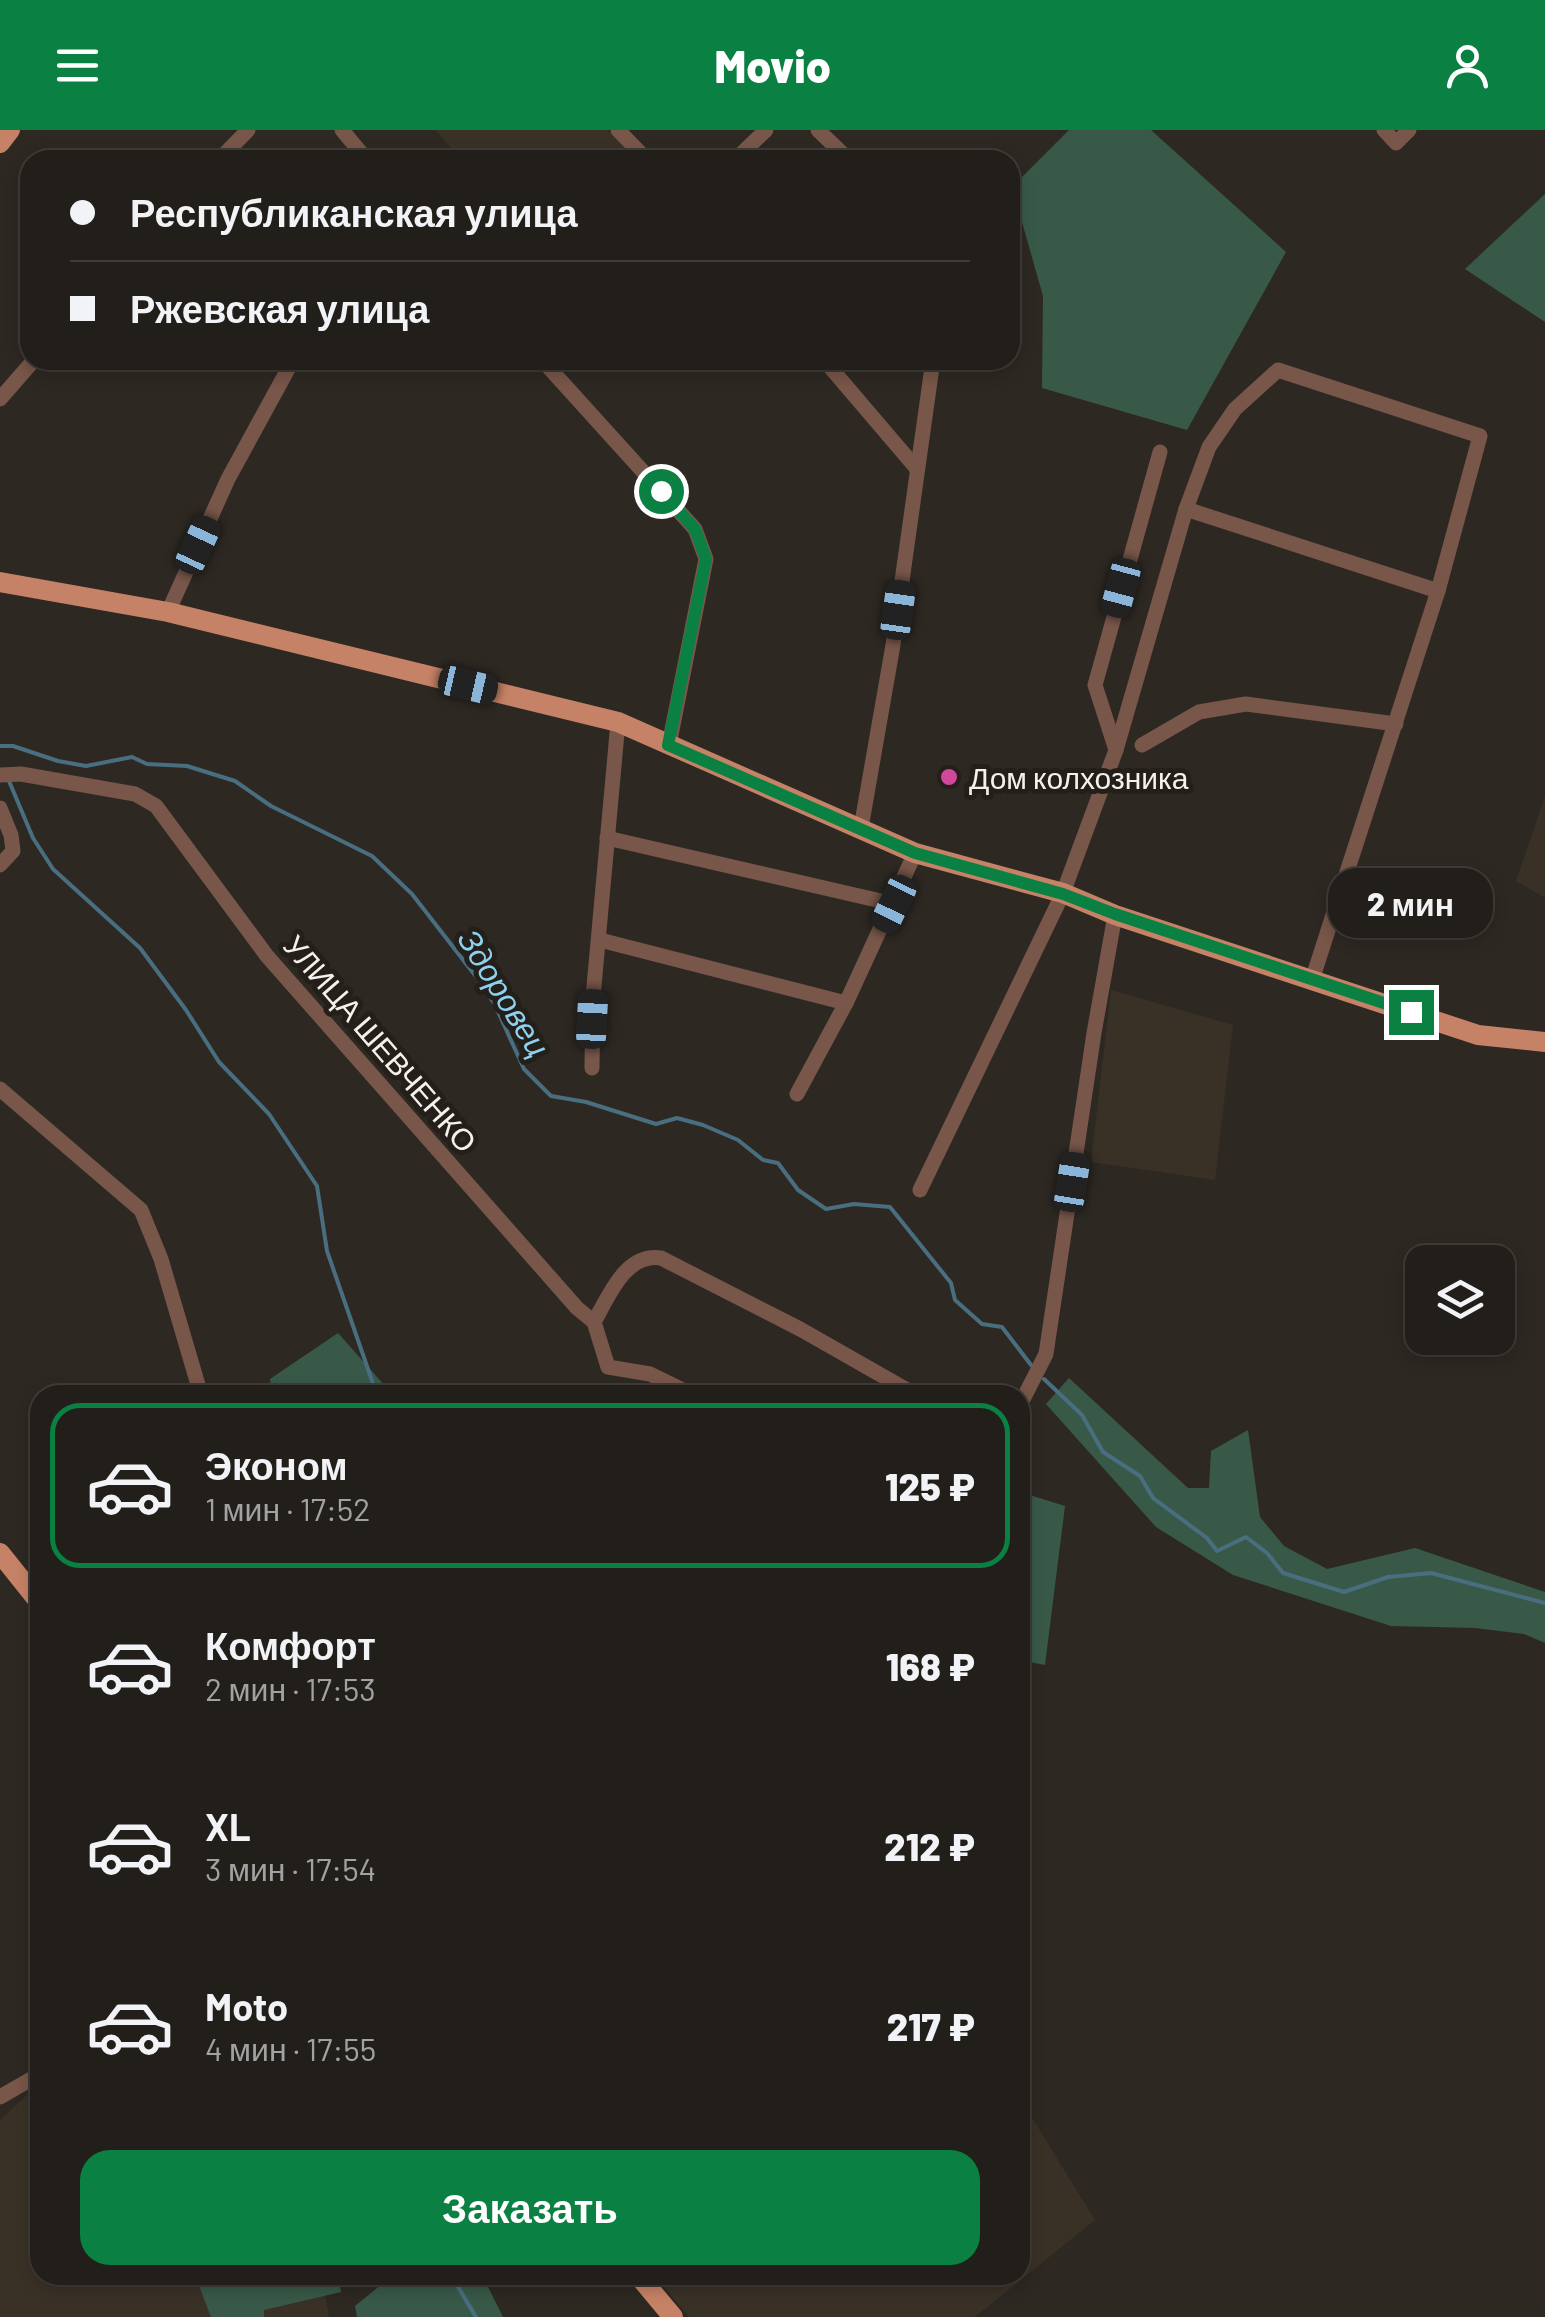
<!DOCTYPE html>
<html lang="ru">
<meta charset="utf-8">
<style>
body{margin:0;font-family:Barlow,sans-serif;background:#2e2b27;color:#f1f3f6;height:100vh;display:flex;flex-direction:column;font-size:38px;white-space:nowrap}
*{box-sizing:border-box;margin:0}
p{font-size:32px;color:#a2a2a2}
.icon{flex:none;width:55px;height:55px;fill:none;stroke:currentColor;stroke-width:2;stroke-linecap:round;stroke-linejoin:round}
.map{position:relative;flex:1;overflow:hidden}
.details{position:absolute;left:30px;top:1255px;width:1000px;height:900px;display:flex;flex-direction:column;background:#221e1a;border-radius:30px;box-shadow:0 5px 15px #0003,0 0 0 2px #3f3c39}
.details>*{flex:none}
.banner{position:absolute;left:20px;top:20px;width:1000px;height:220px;border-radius:30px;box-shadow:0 5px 15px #0003,0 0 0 2px #3f3c39;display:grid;align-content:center;height:220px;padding:0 50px;background:#221e1a}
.fabs{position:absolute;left:1405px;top:1115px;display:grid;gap:20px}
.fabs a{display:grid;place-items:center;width:110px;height:110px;border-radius:20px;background:#221e1a;box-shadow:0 5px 15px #0003,0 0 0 2px #3f3c39;font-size:50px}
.end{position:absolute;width:45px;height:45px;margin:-22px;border:12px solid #0b8043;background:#fff;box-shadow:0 0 0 5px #fff}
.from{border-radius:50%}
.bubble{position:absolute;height:70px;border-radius:30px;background:#221e1a;box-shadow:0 5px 15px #0003,0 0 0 2px #3f3c39;font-size:32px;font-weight:800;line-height:70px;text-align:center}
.car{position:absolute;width:30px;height:60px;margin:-30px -15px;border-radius:12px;box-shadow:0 0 8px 2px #0007;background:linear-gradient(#222 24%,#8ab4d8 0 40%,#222 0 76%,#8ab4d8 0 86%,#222 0)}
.banner b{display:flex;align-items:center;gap:35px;height:95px;font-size:38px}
.banner b+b{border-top:2px solid #3f3c39}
.banner i{width:25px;height:25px;background:#f1f3f6}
ul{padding:18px 0 0;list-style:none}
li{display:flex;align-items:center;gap:30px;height:165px;margin:0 20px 15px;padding:0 30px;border:5px solid transparent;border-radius:30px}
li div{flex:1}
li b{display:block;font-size:38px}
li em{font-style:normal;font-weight:800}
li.current{border-color:#0b8043}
li>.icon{width:90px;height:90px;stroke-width:1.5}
.primary-button{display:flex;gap:20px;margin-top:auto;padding:20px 50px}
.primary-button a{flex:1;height:115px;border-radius:30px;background:#0b8043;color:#fff;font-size:40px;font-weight:800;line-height:115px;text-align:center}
header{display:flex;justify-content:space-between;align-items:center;height:130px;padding:0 50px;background:#0b8043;color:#fff;font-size:45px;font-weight:800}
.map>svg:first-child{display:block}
.built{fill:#3a3126}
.green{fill:#395948}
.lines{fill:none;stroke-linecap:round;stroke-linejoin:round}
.stream{stroke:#496e80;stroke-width:4}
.minor{stroke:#785649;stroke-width:15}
.major{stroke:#c68266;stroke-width:20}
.route{stroke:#0b8043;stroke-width:12}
.hotel-dot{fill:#d1479c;stroke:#241f19;stroke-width:4}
.labels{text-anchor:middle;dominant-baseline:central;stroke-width:10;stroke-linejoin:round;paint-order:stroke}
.poi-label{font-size:30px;fill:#f5f1ed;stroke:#241f19;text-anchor:start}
.street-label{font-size:30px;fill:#f5f1ed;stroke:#241f19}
.water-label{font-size:32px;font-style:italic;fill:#8dd0ef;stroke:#241f19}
</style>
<header><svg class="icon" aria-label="menu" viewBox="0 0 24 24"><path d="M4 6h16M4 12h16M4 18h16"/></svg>Movio<svg class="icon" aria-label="person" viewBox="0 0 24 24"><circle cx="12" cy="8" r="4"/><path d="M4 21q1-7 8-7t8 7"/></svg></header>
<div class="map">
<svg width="1545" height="2187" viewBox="0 0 1545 2187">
<rect width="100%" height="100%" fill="#2d2822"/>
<g class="built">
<polygon points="435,0 608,0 636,30 462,30"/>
<polygon points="1545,666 1545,768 1516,751"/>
<polygon points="1111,860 1233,895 1215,1050 1091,1032"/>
<polygon points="40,1953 40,2145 322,2145 329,2187 0,2187 0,1990"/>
<polygon points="1020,1968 1095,2090 975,2187 689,2187 654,2145 1020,2145"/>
</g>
<g class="green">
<polygon points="1069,0 1151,0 1286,122 1187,300 1042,258 1043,166 1012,57"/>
<polygon points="1545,64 1545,192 1465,139"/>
<polygon points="338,1203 393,1265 272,1265 270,1249"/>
<polygon points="1069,1248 1188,1358 1209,1358 1211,1321 1248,1300 1260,1387 1284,1416 1327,1439 1415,1418 1545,1462 1545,1513 1524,1504 1475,1498 1391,1496 1233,1445 1156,1397 1046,1274"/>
<polygon points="1020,1362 1065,1376 1045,1535 1020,1530"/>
<polygon points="210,2145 338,2145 341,2162 264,2180 264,2187 211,2187 198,2153"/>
<polygon points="393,2145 482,2145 503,2187 357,2187 355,2176"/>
</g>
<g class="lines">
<g class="stream">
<polyline points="0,616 13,616 58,631 86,636 132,627 147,634 187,636 235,651 271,676 372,726 412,764 481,853 495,875 524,939 551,966 586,972 656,994 677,988 703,995 738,1010 763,1030 778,1033 798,1060 826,1079 854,1074 890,1077 951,1153 955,1170 982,1194 1002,1197 1031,1235"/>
<polyline points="9,651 33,708 53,739 140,818 186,880 219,932 269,984 317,1056 327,1121 377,1265"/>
<polyline points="1044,1249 1082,1285 1103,1322 1140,1346 1153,1368 1207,1408 1217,1421 1246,1407 1267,1423 1283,1443 1344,1462 1388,1447 1431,1443 1545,1473"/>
<polyline points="451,2145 476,2187"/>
</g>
<g class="minor">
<polyline points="342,0 367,30"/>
<polyline points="618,0 647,30"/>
<polyline points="818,0 849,30"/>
<polyline points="1384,0 1396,13 1409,0"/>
<polyline points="219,30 248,0"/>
<polyline points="735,30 766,0"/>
<polyline points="542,230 695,399 706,429 669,615"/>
<polyline points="824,230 917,339"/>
<polyline points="0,269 34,230"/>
<polyline points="1186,379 1438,461"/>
<polyline points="168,482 228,349 293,230"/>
<polyline points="1142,615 1199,582 1246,574 1396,594"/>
<polyline points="1116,620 1095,555 1160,322"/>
<polyline points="0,645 21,644 135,664 156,676 267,826 577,1178 594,1192 608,1237 650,1244 693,1265"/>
<polyline points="0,678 11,705 13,721 0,735"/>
<polyline points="861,698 893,515 933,230"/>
<polyline points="607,708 894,774"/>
<polyline points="600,810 846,873"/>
<polyline points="592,938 593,867 618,592"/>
<polyline points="0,959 141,1080 161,1129 201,1265"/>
<polyline points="797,964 846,873 915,723"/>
<polyline points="920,1060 1063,763 1116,620 1186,379 1209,317 1235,279 1278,240 1480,306 1438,461 1312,850"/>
<path d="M594,1192C609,1166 625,1123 661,1128L800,1199L916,1265"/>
<polyline points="1020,1275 1046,1224 1094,903 1115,785"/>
<polyline points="0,1967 40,1944"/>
</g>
<g class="major">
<polyline points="0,13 10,0"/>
<polyline points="0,452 168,482 618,592 915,723 1063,763 1115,785 1478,905 1545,912"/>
<polyline points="0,1423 40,1473"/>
<polyline points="638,2145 673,2187"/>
</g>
</g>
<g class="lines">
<polyline class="route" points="661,361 695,399 706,429 668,615 915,723 1063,764 1115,784 1411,882"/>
</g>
<circle class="hotel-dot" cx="949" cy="647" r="10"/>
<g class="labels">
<g class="poi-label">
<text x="969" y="647">Дом колхозника</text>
</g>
<g class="street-label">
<text transform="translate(381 913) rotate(49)">УЛИЦА ШЕВЧЕНКО</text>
</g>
<g class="water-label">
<text transform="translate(505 862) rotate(58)">Здоровец</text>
</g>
</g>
</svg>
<div class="fabs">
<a><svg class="icon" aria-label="layers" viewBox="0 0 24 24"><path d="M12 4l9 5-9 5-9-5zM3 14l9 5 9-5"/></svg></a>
</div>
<i class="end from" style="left:661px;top:361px"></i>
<i class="end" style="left:1411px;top:882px"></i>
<div class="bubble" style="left:1328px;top:738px;width:165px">2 мин</div>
<i class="car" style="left:198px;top:415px;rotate:25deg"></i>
<i class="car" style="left:1121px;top:458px;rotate:195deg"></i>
<i class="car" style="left:898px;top:480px;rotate:8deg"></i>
<i class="car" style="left:468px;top:555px;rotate:103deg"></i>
<i class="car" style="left:894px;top:774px;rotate:206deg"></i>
<i class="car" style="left:592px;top:889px;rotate:3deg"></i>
<i class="car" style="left:1072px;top:1052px;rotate:9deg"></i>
<div class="banner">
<b><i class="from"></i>Республиканская улица</b>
<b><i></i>Ржевская улица</b>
</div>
<section class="details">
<ul>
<li class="current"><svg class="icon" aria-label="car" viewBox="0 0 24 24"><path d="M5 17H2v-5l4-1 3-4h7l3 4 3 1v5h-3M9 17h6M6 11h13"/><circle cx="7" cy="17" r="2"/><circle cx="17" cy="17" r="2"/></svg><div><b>Эконом</b><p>1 мин · 17:52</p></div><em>125 ₽</em></li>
<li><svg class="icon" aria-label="car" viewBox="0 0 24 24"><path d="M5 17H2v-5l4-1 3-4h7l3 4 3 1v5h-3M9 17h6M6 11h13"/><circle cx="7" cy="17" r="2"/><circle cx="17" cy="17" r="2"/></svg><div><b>Комфорт</b><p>2 мин · 17:53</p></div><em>168 ₽</em></li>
<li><svg class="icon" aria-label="car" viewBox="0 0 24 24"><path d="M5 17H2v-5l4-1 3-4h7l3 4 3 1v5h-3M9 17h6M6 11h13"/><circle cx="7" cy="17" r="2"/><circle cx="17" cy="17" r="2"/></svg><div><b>XL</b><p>3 мин · 17:54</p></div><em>212 ₽</em></li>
<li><svg class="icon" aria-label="car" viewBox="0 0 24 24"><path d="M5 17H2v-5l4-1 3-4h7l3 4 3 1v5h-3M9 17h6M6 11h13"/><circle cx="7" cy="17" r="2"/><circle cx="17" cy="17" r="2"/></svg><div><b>Moto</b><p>4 мин · 17:55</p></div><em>217 ₽</em></li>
</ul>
<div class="primary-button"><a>Заказать</a></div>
</section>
</div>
